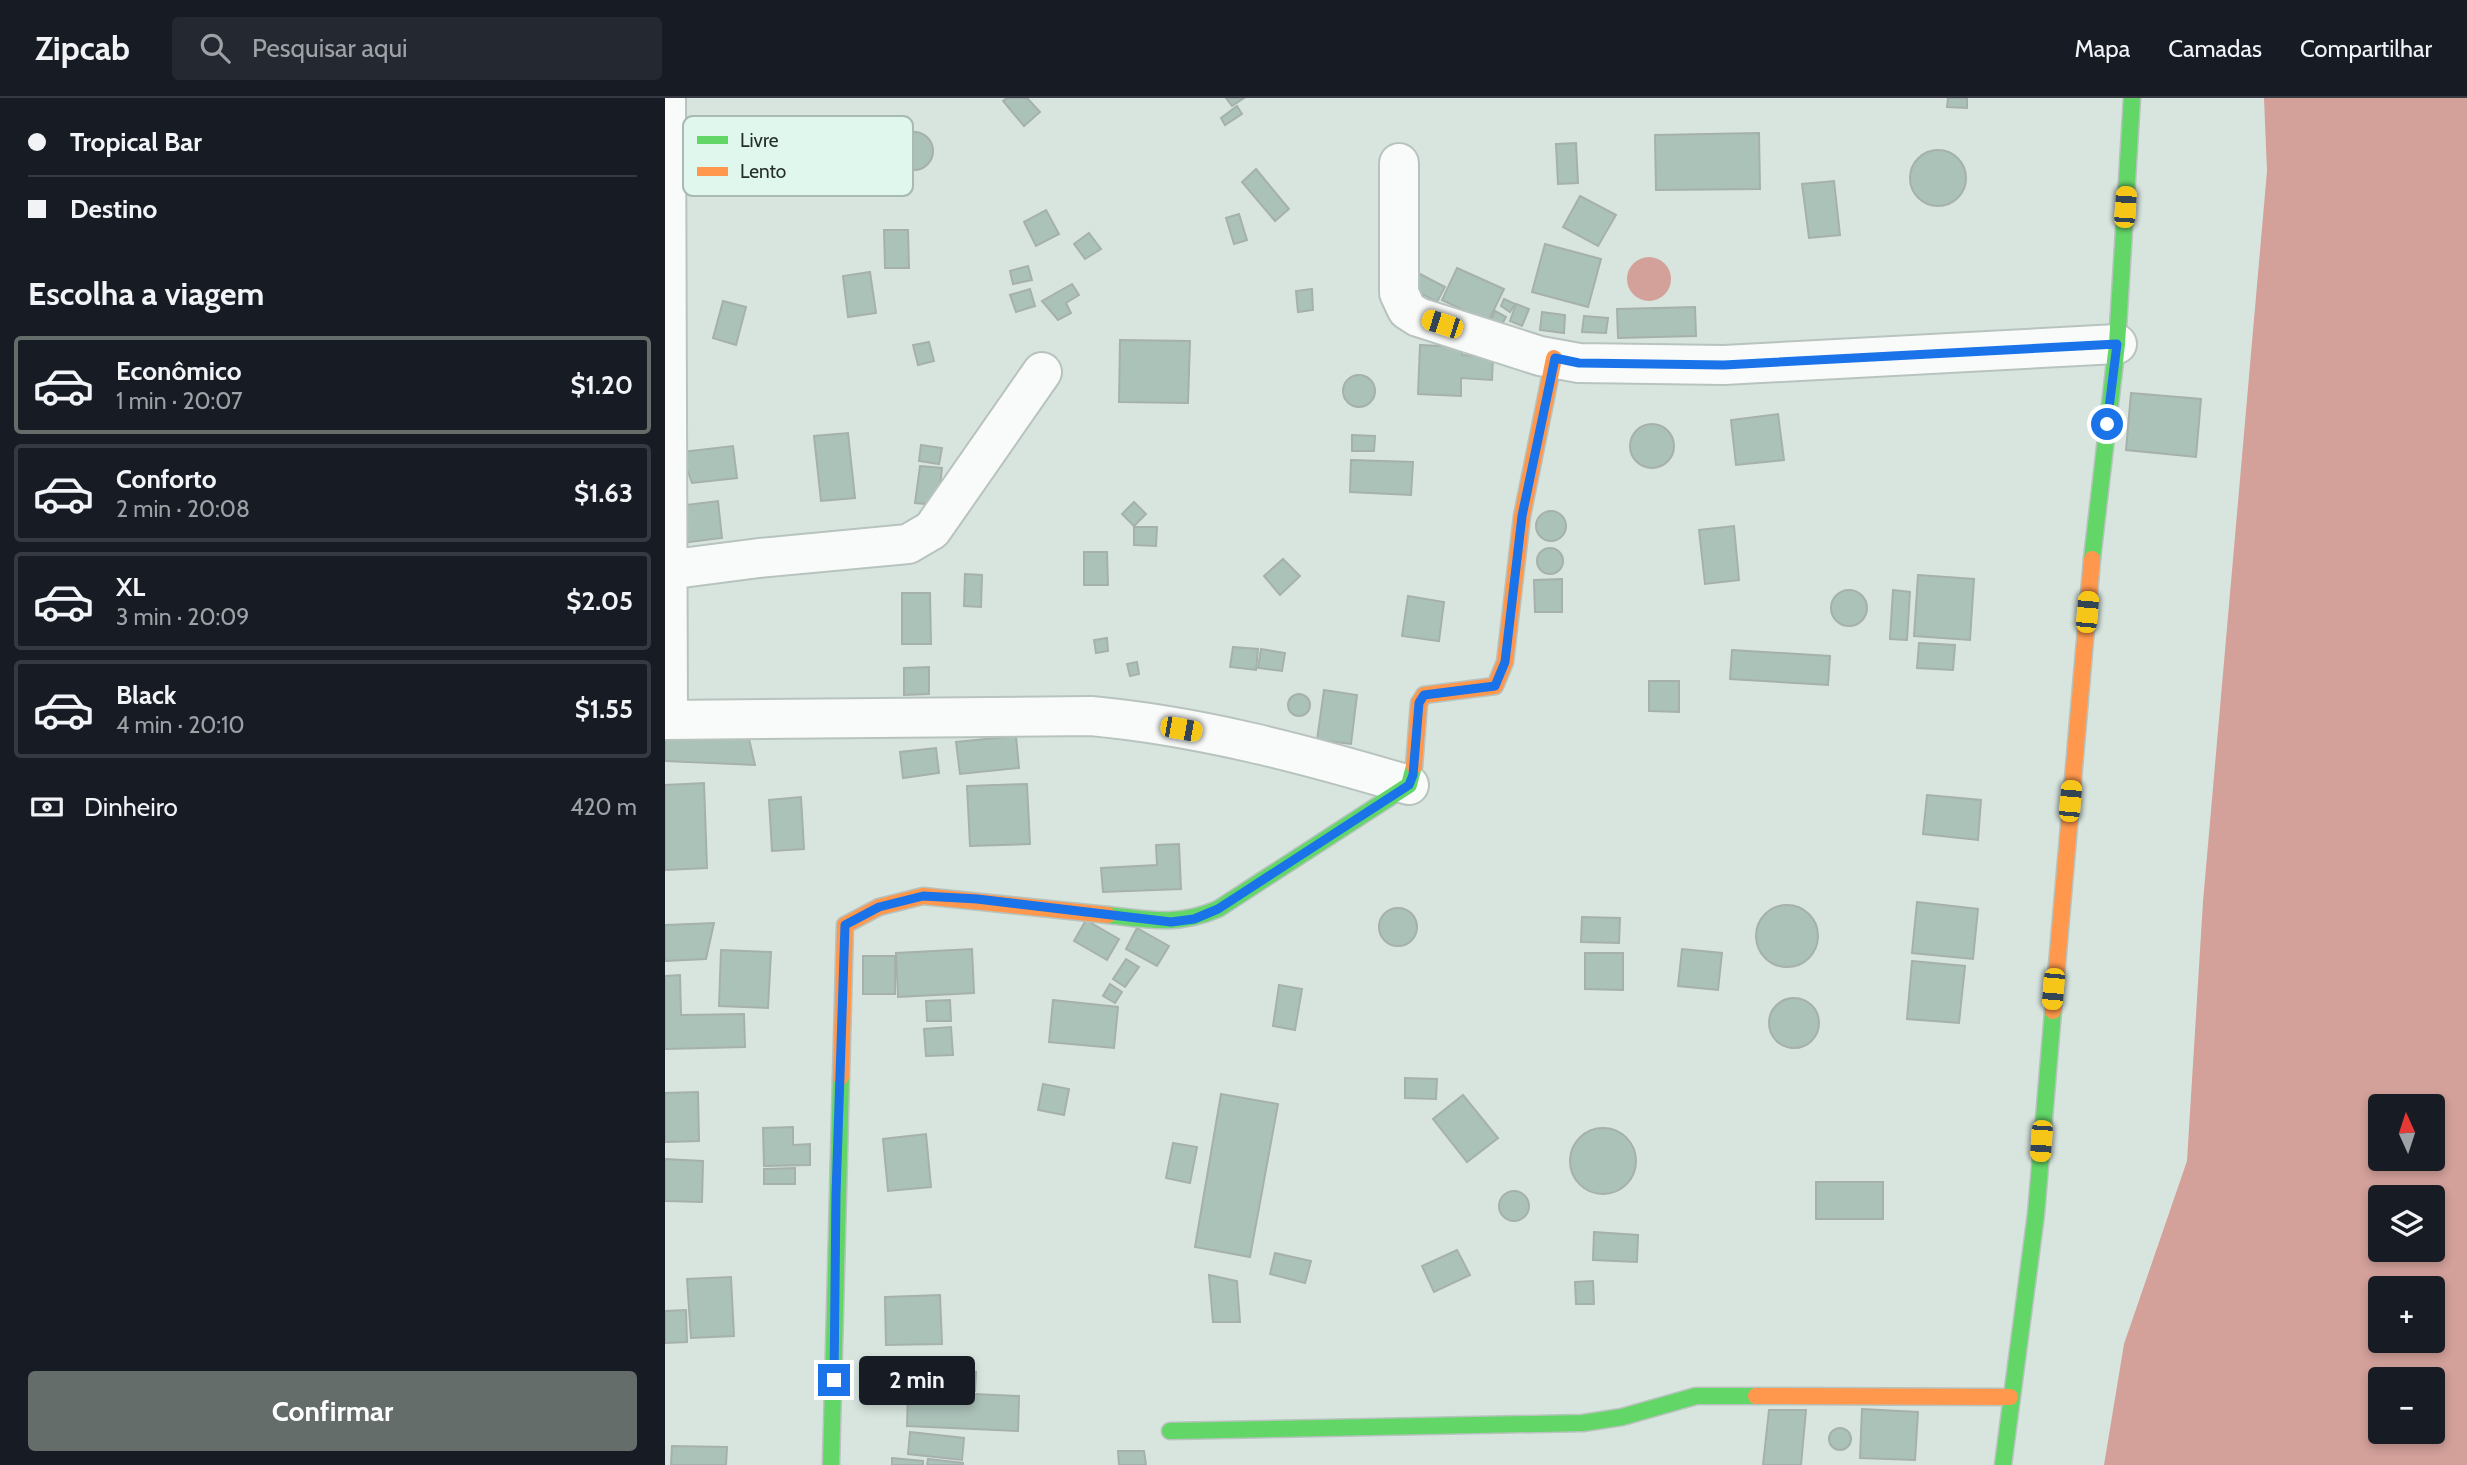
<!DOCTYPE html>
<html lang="pt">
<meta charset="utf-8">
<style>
body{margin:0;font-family:Cabin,sans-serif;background:#242831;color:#f1f3f6;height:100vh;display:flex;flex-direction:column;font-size:26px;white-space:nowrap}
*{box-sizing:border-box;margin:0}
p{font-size:23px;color:#9ea1a6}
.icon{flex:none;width:38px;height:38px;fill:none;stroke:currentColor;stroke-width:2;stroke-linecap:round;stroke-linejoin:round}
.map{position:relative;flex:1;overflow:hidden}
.drawer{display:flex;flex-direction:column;background:#171b24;width:665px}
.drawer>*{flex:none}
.banner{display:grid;align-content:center;height:154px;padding:0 28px;background:#171b24}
.needle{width:46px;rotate:357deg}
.controls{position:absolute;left:1703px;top:996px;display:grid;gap:14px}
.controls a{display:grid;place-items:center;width:77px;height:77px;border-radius:7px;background:#171b24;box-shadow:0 4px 10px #0003;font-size:35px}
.end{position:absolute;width:32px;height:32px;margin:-16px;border:9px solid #1a73e8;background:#fff;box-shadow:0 0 0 4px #fff}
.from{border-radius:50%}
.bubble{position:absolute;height:49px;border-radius:7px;background:#171b24;box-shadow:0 4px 10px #0003;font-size:23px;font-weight:700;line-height:49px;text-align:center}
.car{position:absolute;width:21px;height:42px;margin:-21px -10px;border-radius:9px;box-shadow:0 0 5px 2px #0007;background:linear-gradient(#f5c518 24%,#345 0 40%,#f5c518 0 76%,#345 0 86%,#f5c518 0)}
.banner b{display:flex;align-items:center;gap:24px;height:66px;font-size:26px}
.banner b+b{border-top:2px solid #363941}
.banner i{width:18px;height:18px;background:#f1f3f6}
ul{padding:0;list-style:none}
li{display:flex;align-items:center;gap:21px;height:98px;margin:0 14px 10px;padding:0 14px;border:4px solid #363941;border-radius:7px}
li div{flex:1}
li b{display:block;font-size:26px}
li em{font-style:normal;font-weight:700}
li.on{border-color:#646d69}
li>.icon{width:63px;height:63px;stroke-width:1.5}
h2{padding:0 28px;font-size:32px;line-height:84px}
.pay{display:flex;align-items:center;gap:18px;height:77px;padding:0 28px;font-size:26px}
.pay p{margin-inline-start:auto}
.button{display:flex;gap:14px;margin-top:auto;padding:14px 28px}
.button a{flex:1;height:80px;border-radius:7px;background:#646d69;color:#fff;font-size:28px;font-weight:700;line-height:80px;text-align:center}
header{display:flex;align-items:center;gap:42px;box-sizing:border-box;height:98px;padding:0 35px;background:#171b24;border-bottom:2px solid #363941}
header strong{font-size:33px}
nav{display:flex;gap:38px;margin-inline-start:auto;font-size:24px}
.search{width:490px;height:63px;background:#242831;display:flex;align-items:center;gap:18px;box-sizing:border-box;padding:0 24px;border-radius:7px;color:#9ea1a6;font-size:26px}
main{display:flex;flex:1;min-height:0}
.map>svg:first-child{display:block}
.water{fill:#d3a09a;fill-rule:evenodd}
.building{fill:#abc2b9;stroke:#a6b0ac;stroke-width:2}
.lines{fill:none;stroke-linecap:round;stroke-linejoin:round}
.street-casing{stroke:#b8c3be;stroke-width:42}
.fast-casing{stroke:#b8c3be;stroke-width:19}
.slow-casing{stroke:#b8c3be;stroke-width:19}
.street{stroke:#f9fbfa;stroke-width:38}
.fast{stroke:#63d668;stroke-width:16}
.slow{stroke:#ff974d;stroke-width:16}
.route{stroke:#1a73e8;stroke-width:9}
.key{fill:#e0f7ed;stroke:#a8bab2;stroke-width:2}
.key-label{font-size:19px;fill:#252d2a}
</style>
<header>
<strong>Zipcab</strong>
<div class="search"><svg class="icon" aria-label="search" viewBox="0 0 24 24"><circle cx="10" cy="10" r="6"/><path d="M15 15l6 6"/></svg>Pesquisar aqui</div>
<nav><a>Mapa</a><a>Camadas</a><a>Compartilhar</a></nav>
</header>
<main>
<section class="drawer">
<div class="banner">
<b><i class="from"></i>Tropical Bar</b>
<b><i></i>Destino</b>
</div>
<h2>Escolha a viagem</h2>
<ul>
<li class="on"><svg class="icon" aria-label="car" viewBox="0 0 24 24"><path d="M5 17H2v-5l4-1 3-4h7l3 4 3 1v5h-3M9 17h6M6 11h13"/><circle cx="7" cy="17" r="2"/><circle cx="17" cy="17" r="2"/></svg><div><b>Econômico</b><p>1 min · 20:07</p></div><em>$1.20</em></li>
<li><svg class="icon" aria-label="car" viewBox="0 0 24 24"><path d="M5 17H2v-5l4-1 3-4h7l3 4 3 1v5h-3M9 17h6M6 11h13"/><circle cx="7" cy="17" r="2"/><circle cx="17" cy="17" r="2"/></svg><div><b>Conforto</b><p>2 min · 20:08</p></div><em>$1.63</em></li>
<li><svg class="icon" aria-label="car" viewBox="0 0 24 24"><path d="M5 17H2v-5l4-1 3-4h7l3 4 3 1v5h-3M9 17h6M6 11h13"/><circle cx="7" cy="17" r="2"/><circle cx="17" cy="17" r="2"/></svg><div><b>XL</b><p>3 min · 20:09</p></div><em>$2.05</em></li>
<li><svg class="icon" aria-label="car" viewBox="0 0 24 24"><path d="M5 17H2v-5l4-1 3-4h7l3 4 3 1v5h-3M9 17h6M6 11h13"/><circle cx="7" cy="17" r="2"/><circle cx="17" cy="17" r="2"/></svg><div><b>Black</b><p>4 min · 20:10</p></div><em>$1.55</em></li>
</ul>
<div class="pay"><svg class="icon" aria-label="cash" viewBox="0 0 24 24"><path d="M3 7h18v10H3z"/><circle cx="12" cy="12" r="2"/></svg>Dinheiro<p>420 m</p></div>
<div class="button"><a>Confirmar</a></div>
</section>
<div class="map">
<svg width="1802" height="1367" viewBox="0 0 1802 1367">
<rect width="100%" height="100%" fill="#d8e5df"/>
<g class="water">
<path d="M1599,0H1802V1367H1439L1459,1246L1522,1063L1538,804L1602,73ZM1715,1008H1768V1060H1715ZM1715,1099H1768V1152H1715ZM1715,1190H1768V1242H1715ZM1715,1281H1768V1334H1715Z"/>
<circle cx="984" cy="181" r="22"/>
</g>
<g class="building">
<polygon points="342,0 362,0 375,14 359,28 338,3"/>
<polygon points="561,0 579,0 567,8"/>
<polygon points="1283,0 1302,0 1302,10 1282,9"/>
<polygon points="572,8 577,16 560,27 556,20"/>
<circle cx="249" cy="53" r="19"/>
<polygon points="1094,35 1095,91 991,92 990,37"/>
<polygon points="911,45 913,85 893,86 891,46"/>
<circle cx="1273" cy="80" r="28"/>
<polygon points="591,71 624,111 610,123 577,84"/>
<polygon points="1169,83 1175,137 1144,140 1137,86"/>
<polygon points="915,98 951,117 933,148 898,129"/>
<polygon points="381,112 394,136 371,148 359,124"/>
<polygon points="574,116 582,142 569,146 561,120"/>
<polygon points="219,132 243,132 244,170 220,170"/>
<polygon points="424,135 436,151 420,161 409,146"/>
<polygon points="880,146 936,161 923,209 867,194"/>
<polygon points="363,168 367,182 348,186 345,173"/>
<polygon points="792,170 839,191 823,224 777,202"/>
<polygon points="205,174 211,215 183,219 178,178"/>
<polygon points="755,176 780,189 772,204 747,191"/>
<polygon points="407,186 414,197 401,205 406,215 393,222 377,203"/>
<polygon points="365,191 370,208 351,214 345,197"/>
<polygon points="647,191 648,212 633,214 631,193"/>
<polygon points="839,201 850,206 845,214 836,208"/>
<polygon points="58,203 81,209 71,247 48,240"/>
<polygon points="851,206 864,211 857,228 845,223"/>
<polygon points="1030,209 1031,238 953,240 952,211"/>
<polygon points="830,213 841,219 836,228 826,222"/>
<polygon points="877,214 900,217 899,235 875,232"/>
<polygon points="919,218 943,220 941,235 917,234"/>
<polygon points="455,242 525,243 523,305 454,304"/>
<polygon points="264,244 269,263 253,267 248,247"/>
<polygon points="755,247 797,249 797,257 828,259 827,282 796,280 796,298 753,296"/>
<circle cx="694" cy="293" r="16"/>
<polygon points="1466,295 1536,301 1531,359 1461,352"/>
<polygon points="1113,316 1119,362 1071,367 1066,322"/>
<circle cx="987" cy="348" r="22"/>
<polygon points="183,335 190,400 156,403 149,338"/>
<polygon points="687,337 710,338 709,353 687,353"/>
<polygon points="256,347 277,350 274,366 254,363"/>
<polygon points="68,348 72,380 27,385 16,354"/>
<polygon points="686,362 748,364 746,397 685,394"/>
<polygon points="255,368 277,370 273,407 250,405"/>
<polygon points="53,403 57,440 17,445 12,408"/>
<polygon points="469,404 481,416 469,428 457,416"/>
<circle cx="886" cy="428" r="15"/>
<polygon points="1069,428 1074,482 1040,486 1034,432"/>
<polygon points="469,429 492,429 491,448 469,447"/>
<circle cx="885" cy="463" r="13"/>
<polygon points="419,454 442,454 443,487 419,487"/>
<polygon points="618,461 635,478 615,497 599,478"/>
<polygon points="300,476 317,477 316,509 299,508"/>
<polygon points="1253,477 1309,481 1305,542 1249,538"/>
<polygon points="897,481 897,514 870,514 869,482"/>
<circle cx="1184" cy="510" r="18"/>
<polygon points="1228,492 1245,494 1242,542 1225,541"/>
<polygon points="237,495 265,495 266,546 237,546"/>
<polygon points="743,498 779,504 774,543 737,538"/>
<polygon points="442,540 443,553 431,555 429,542"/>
<polygon points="1254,545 1290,547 1288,572 1252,570"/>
<polygon points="568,549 593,551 591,572 565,569"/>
<polygon points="596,551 620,555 617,573 593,570"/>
<polygon points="1067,552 1165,558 1163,587 1065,581"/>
<polygon points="472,564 474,576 465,578 462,566"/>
<polygon points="264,569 264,596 239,597 239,570"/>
<polygon points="984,583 1014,583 1014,614 984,613"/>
<polygon points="659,592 692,597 686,646 652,642"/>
<circle cx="634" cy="607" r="11"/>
<polygon points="0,628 82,632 90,667 0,663"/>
<polygon points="351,638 354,670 295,676 291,644"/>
<polygon points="271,650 274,675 238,680 235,654"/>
<polygon points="39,685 42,770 0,772 0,687"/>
<polygon points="362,686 365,746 305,748 302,688"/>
<polygon points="1262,697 1316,702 1313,742 1258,736"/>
<polygon points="136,699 139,751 107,753 104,702"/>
<polygon points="514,746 516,791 438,794 436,770 492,767 491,747"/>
<polygon points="1252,804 1313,811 1308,861 1247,855"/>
<circle cx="1122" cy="838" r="31"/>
<circle cx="733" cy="829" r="19"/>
<polygon points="917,819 955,820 954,845 916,844"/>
<polygon points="421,822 454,841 442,862 409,843"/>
<polygon points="49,825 41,861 0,863 0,827"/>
<polygon points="472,830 504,848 492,868 461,851"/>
<polygon points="307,851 309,895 233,899 231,855"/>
<polygon points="1017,851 1057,855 1053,892 1013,888"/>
<polygon points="56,852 106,854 103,910 54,908"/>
<polygon points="920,855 958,855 958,892 920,891"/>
<rect x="198" y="858" width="32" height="38"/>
<polygon points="461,861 474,869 460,889 448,881"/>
<polygon points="1247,863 1300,868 1294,925 1242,921"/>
<polygon points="15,877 16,917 79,916 80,949 0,951 0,878"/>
<polygon points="445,886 457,894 450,905 438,898"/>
<polygon points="614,887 637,891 630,932 608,928"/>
<circle cx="1129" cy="925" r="25"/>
<polygon points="285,902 286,923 262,923 261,903"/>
<polygon points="388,902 453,909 449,950 384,944"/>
<polygon points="286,929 288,957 261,958 259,931"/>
<polygon points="740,980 772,981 771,1001 740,1000"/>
<polygon points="378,986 404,991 399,1017 373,1012"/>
<polygon points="33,994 34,1043 0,1044 0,995"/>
<polygon points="556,996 613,1006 585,1159 530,1149"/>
<polygon points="798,997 833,1040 802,1064 768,1021"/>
<polygon points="128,1029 128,1047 145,1046 145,1067 99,1068 98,1030"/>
<circle cx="938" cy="1063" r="33"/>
<polygon points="261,1036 266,1089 223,1093 218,1041"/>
<polygon points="508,1045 532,1049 525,1085 501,1080"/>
<polygon points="0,1061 38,1063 37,1104 0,1103"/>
<polygon points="130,1070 130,1086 99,1086 99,1071"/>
<rect x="1151" y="1084" width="67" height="37"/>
<circle cx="849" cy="1108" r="15"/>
<polygon points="929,1134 973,1137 972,1164 928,1162"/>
<polygon points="792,1152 805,1177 769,1194 757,1168"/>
<polygon points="610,1155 646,1163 640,1185 605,1176"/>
<polygon points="544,1177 572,1183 575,1224 548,1224"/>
<polygon points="66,1179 69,1238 26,1240 22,1181"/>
<polygon points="928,1183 929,1206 911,1206 910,1184"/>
<polygon points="275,1197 277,1246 221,1247 220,1199"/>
<polygon points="21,1212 22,1244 0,1245 0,1213"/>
<polygon points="283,1273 311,1274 310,1293 282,1292"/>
<polygon points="243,1293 354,1298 353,1333 242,1328"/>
<polygon points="1197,1311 1253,1314 1250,1362 1195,1360"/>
<polygon points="1104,1312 1141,1312 1136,1367 1098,1367"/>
<circle cx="1175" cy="1341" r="11"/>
<polygon points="245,1334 299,1340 297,1362 243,1356"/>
<polygon points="7,1348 62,1349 61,1367 6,1367"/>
<polygon points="453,1353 479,1353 481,1367 454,1367"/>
<polygon points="227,1360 258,1363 258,1367 227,1367"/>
<polygon points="263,1361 298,1365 298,1367 262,1367"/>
</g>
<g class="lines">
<defs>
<g id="street">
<polyline points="1,0 3,622"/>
<polyline points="734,65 734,195 742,212 753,219 875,258 914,265 1059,267 1452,246"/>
<polyline points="2,472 94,460 243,446 267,432 377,274"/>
<path d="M0,622L426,618C535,628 639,656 744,687"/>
</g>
<g id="fast">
<polyline points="1427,461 1452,246 1467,0"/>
<path d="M443,817C485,822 513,828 553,811L744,687L749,668"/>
<polyline points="505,1333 918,1325 957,1319 1031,1298 1091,1298"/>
<polyline points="166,1367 176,979"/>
<polyline points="1338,1367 1371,1116 1388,913"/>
</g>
<g id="slow">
<polyline points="749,668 754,605 759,597 830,588 840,564 857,418 889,260"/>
<polyline points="1388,913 1427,461"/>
<polyline points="176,979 180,827 214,809 258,798 443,817"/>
<polyline points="1091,1298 1345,1299"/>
</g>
</defs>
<use href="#street" class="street-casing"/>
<use href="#fast" class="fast-casing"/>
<use href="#slow" class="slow-casing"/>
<use href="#street" class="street"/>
<use href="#fast" class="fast"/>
<use href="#slow" class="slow"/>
</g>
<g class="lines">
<polyline class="route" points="169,1282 171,1097 180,827 214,809 258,798 312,801 506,824 529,821 553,811 744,687 748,677 754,605 759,597 830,588 840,564 857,418 890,260 914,265 1059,267 1452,246 1442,326"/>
</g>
<rect x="18" y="18" width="230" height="80" rx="10" class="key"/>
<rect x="32" y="38" width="31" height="8" fill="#63d668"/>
<rect x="32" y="69" width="31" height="9" fill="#ff974d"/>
<g class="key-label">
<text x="75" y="49">Livre</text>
<text x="75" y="80">Lento</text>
</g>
</svg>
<div class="controls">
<a><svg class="needle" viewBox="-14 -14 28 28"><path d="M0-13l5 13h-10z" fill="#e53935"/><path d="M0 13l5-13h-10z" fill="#9ea1a6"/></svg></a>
<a><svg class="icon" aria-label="layers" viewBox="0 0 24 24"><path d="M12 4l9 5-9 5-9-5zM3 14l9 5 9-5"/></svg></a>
<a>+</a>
<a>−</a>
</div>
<i class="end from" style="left:1442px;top:326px"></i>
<i class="end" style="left:169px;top:1282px"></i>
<div class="bubble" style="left:194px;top:1258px;width:116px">2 min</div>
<i class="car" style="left:1460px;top:109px;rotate:4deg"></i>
<i class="car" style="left:777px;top:226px;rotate:288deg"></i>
<i class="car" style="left:1422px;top:514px;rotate:5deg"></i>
<i class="car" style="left:516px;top:631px;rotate:100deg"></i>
<i class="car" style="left:1405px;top:703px;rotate:5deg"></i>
<i class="car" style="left:1388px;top:891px;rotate:185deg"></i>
<i class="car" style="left:1376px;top:1043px;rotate:184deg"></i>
</div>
</main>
